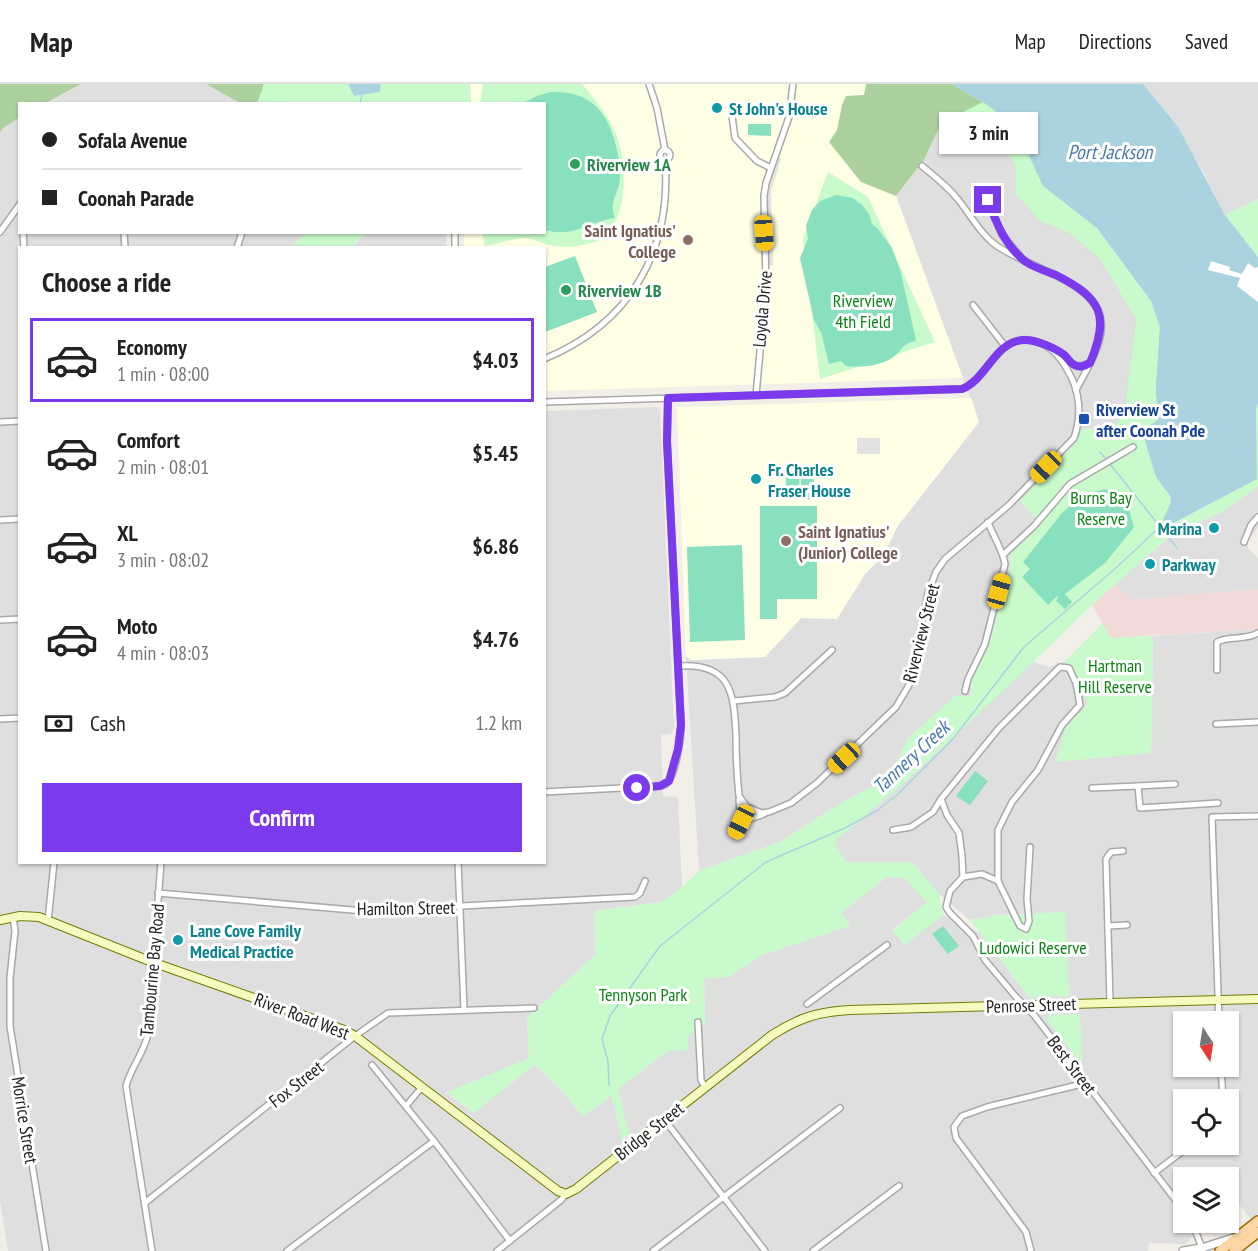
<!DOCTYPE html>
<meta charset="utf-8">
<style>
body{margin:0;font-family:"PT Sans Narrow",sans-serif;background:#f2f2f2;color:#222;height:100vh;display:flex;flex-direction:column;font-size:22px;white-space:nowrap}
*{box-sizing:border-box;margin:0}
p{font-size:20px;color:#767676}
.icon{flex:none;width:33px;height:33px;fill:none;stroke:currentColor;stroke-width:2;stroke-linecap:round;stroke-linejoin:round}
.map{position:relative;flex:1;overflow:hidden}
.panel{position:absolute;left:18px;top:162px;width:528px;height:618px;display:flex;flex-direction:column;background:#fff;border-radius:0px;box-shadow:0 2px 4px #0004}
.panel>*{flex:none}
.banner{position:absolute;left:18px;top:18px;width:528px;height:132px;border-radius:0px;box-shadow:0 2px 4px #0004;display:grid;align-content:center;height:132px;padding:0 24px;background:#fff}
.needle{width:39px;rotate:168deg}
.fabs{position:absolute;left:1173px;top:927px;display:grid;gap:12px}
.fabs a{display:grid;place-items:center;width:66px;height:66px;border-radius:0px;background:#fff;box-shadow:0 2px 4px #0004;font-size:30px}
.end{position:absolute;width:27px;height:27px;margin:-14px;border:8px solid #7c3aed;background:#fff;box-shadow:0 0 0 3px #fff}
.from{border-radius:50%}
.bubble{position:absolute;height:42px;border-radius:0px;background:#fff;box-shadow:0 2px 4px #0004;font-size:20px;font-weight:700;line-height:42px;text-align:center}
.car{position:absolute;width:18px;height:36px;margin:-18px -9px;border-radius:8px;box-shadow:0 0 4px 2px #0007;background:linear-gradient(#f5c518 24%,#345 0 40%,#f5c518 0 76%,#345 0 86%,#f5c518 0)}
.banner b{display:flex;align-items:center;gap:21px;height:57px;font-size:22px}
.banner b+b{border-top:2px solid #e0e0e0}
.banner i{width:15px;height:15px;background:#222}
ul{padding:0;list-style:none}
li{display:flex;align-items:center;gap:18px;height:84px;margin:0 12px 9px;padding:0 12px;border:3px solid transparent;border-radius:0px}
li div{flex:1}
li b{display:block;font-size:22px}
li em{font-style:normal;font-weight:700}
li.selected{border-color:#7c3aed}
li>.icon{width:54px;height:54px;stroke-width:1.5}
h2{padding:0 24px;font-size:27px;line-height:72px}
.pay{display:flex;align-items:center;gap:15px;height:66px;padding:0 24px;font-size:22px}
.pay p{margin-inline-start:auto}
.action{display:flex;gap:12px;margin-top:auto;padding:12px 24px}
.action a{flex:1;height:69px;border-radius:0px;background:#7c3aed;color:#fff;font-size:24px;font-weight:700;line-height:69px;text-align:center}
header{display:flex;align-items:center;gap:36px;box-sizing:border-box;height:84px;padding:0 30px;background:#fff;border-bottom:2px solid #e0e0e0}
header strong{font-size:28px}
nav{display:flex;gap:33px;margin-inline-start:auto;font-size:21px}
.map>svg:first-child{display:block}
.residential{fill:#e0dfdf;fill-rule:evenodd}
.commercial{fill:#f2dad9}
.education{fill:#ffffe5}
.forest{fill:#add19e}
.park{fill:#c8facc}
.pitch{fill:#88e0be}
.parking{fill:#e2e2e2}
.water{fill:#aad3df}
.pier{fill:#fff}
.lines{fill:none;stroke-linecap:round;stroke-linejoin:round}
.stream{stroke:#aad3df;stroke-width:1.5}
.minor-casing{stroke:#a9a9a9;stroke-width:8}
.tertiary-casing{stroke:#a9a9a9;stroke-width:10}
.secondary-casing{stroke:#707d05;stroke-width:10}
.primary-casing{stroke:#a06b00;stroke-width:12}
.minor{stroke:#fff;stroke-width:5}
.tertiary{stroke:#fff;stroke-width:7}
.secondary{stroke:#f7fabf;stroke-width:8}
.primary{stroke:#fcd6a4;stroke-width:9}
.route{stroke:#7c3aed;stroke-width:8}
.culture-dot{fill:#0f9aa8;stroke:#fff;stroke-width:2}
.leisure-dot{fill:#2e9e5b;stroke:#fff;stroke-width:2}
.education-dot{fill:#8d6e63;stroke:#fff;stroke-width:2}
.transit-dot{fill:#1a4fb4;stroke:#fff;stroke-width:2}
.labels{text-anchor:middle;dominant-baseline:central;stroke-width:6;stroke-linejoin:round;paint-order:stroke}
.culture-label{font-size:18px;font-weight:bold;fill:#0d838f;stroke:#fff;text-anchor:start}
.leisure-label{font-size:18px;font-weight:bold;fill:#27864d;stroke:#fff;text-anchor:start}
.education-label{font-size:18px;font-weight:bold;fill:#785e54;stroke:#fff;text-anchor:end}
.park-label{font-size:18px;fill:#0c8416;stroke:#fff}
.street-label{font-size:18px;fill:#222;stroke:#fff}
.transit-label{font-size:18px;font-weight:bold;fill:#164399;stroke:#fff;text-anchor:start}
.water-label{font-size:20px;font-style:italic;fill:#4a7aab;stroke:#fff}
</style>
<header>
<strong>Map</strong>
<nav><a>Map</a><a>Directions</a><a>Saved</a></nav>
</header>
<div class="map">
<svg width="1258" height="1167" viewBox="0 0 1258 1167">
<rect width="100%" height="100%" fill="#f2efe9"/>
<g class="residential">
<polygon points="81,0 206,0 240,19 46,20"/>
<polygon points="1143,0 1258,0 1258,115 1225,131 1199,80"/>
<polygon points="965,27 999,50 1016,82 1016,110 1040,137 1069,149 1100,175 1136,234 1124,330 1114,345 1082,345 1076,358 1021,416 1040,439 1011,470 1009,492 990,555 972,595 971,613 908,654 891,692 836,722 782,757 699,787 686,572 691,576 765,573 801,534 856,506 865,490 884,471 897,443 979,338 896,112 924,76 937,48 942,43 948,47"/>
<path d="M19,34L20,148L306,149L292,163L20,164V778H544L545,327L657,323L660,326L674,644L671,650L661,651L663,712L676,713L678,715L682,803L662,818L594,827L596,870L527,934L529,974L447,1009L474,1029L535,980L565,1010L583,1033L611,1010L623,1056L628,1051L618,1005L705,938L704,894L729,893L762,871L850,842L841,829L887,793H904L927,818L892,846L905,860L943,831L980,849L1029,913L1064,828L997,831L970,836L939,810L912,778H845L834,758L903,699L1033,578L1049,583L1064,578L1074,586L1088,620L1066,644L1151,668L1153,552L1258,545V1130L1251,1135L1233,1113L1229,1117L1228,1094H1184V1138L1202,1139L1186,1160L1149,1159L1148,1167H8L0,1117V49L3,44ZM1184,938H1228V982H1184ZM1184,1016H1228V1060H1184Z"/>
<polygon points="366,149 446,149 446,163 351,164"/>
<polygon points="1258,402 1258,444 1248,456 1248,464 1258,474 1258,505 1133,516 1115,500 1175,448 1222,428"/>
</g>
<polygon class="commercial" points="1115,500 1134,516 1258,505 1258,545 1111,554 1092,521"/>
<g class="education">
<polygon points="470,0 951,0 965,27 948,47 942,43 937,48 924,76 896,112 963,294 545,307 544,164 464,163 464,149 544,148 544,20 471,19"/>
<polygon points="971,314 979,338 897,443 884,471 865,490 837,535 801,534 765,573 691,576 686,572 677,323"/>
</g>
<g class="forest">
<polygon points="0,0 81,0 46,19 20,20 19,34 3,44 0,49"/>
<polygon points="206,0 264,0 263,3 301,20 240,19"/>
<polygon points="866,0 951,0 983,18 1015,41 1043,102 1160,243 1158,337 1020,417 1076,358 1082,345 1113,345 1124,330 1136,234 1100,175 1069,149 1040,137 1016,110 1016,82 999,50 965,27 948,47 942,43 937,48 924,76 896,112 861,98 829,58 837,46 842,21 846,12 864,11"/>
</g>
<g class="park">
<polygon points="264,0 348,0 355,12 379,8 381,0 470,0 471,19 257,20"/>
<path d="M483,0H582C595,15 608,31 616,50C628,78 630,145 594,158C580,163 563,164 549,161C541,159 534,155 526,154C514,154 498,160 485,162L482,149L544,148V20H480Z"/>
<polygon points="983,18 1015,41 1043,102 1097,144 1151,217 1160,243 1156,306 1167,408 1171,418 1163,436 1169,442 1257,395 1256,325 1258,319 1258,402 1222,428 1174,448 1092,521 1005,605 904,699 834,758 845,778 912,778 939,810 943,831 905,861 892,847 927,818 904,794 887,793 841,829 850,842 762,871 729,893 704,894 705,939 688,952 688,966 667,967 618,1005 629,1051 622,1056 612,1011 583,1033 565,1010 535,980 474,1029 447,1008 529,974 527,934 596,870 594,827 662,818 682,803 699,787 782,757 836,722 891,692 908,654 956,611 971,613 972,595 990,555 1009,492 1011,470 1040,439 1020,417 1076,358 1082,345 1113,345 1124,330 1136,235 1100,175 1069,149 1040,137 1016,110 1016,82 999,50 965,27"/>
<polygon points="828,88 868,113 935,258 820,295 803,156"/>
<polygon points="1258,115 1258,173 1225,131"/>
<polygon points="306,149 306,148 366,149 351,163 292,163"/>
<polygon points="1103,539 1111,554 1153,552 1151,669 1055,678 1066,644 1088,620 1074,586 1064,578"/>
<polygon points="1065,828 1069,912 1029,913 970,836 997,831"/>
<polygon points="1080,930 1082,978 1080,978 1047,936 1050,931"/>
</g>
<g class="pitch">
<path d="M551,8C592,6 609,30 617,66C619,75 621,84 620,93C620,104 614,111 613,120C612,124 614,130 615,134C588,138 574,154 545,146L544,20L523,19L537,12Z"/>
<polygon points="748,40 771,40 771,52 748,51"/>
<path d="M836,111L853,114L862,121L869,130L872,140L878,145L892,164L901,189L916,257C904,260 905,261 897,270C884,282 862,284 846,282L841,277L829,280L821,248L814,236L800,174L808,155L806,142L812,126L820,117Z"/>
<polygon points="575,172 597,228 545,248 545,183"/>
<polygon points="785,385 799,385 800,414 787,415"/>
<polygon points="813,385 815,415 802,416 800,386"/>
<polygon points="1106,405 1126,416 1134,443 1105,479 1065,510 1072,518 1065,525 1056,517 1058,514 1057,512 1048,521 1022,493 1030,485 1023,478 1062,429 1082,411"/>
<polygon points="760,422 817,422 817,515 777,515 777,535 760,535"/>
<polygon points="742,461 745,556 690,558 687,463"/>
<polygon points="975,687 988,697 970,721 956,712"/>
<polygon points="943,842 959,862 948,870 932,850"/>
</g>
<g class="parking">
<polygon points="778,74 781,75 771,107 773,181 768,182 768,108 769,95"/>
<rect x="857" y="354" width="23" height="16"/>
</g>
<g class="water">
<polygon points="348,0 381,0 380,8 354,12"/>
<polygon points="951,0 1143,0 1178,43 1225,131 1258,173 1258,319 1256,325 1257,395 1168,442 1163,436 1171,418 1170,412 1156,393 1142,347 1158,336 1156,306 1160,243 1151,217 1097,144 1043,102 1015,41 983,18"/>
</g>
<polygon class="pier" points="1211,177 1230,183 1229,186 1242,190 1248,179 1255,184 1258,183 1258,218 1237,202 1240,194 1208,186"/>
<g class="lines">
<g class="stream">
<polyline points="360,20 362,11"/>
<polyline points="1100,368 1107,376"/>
<polyline points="1110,380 1177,464"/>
<polyline points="609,1001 608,977 602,955 610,932 660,862 766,778 845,744 878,726 897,711 952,656 1024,563 1117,483 1165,438"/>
</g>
<defs>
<g id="minor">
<polyline points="649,0 657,24 665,66"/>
<polyline points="732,32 735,54 757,77 771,84"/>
<circle cx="665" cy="71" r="5"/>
<path d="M922,82C934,92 946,101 956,113C969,128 978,147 993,159C1023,184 1107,197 1101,247C1099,267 1085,288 1076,306"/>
<polyline points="988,116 1002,151 1022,174"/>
<polyline points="0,148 20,120"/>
<polyline points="23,148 24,164"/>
<polyline points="124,148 125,164"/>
<polyline points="237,164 242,148"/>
<polyline points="455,164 455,148"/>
<polyline points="973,221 1005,262"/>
<path d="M1054,266C1070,273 1071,288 1089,279"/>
<path d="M544,275C630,240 672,167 665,76"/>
<polyline points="756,311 766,202 764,112 766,99 789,33 793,0"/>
<path d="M544,318L962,305C990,294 998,247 1035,257C1050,261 1061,274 1068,287C1080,307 1082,332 1074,354L1009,421L945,475L936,488L928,509L909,601L896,623L817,699L791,719L769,728L762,729L747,723L739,712C737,692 736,672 736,651C734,609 731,578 678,582"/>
<polyline points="0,338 20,337"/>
<polyline points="0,436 20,435"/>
<polyline points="1244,458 1251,441 1258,433"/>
<polyline points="1004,470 1034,442 1070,400 1133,363"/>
<polyline points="0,536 20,535"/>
<path d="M1217,586V558C1230,551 1245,557 1258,549"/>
<path d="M965,607L968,595L985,560L1005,480C1003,466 993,452 988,438"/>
<polyline points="734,617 775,613 785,609 832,566"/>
<polyline points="0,635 20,634"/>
<polyline points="1216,640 1258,638"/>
<polyline points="1138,702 1175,700"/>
<polyline points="1092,704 1138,702 1140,724 1218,719"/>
<path d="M544,708L660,702C664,701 666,701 668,698C676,688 681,654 681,641L667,357L668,314"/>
<polyline points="941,715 947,731 959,749 962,772 963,793 950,807 946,823 950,829 973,852 985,876 1016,913 1034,931 1184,1127"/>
<polyline points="739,716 741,738 764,730"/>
<polyline points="893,746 911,743 933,728 941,715 999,644 1060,583 1069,584 1076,599 1080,621 1062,641 1038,686 1012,718 998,746 998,797 1020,842 1026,845 1029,837 1027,815 1030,763"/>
<polyline points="735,751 741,738"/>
<polyline points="458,778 464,925"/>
<polyline points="963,793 982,790 998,797"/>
<polyline points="158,809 364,827 635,813 640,809 645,797"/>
<polyline points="13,833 15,847 10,894 10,942 46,1167"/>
<polyline points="48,837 54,778"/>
<polyline points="1108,842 1127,841"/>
<polyline points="1110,918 1106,775 1111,768 1123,767"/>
<polyline points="807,920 887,861"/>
<polyline points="698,938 701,996 705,1003"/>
<polyline points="1219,938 1212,733 1258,732"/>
<polyline points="372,981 434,1057 510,1157"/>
<polyline points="1221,982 1223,1016"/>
<polyline points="406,1022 422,1003"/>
<polyline points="664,1035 765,1167"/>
<polyline points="1154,1089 1192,1060"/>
<polyline points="146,1118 355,952 388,929 534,924"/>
<polyline points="1192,1138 1202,1164"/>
<path d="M152,1167L126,1002C131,983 144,969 148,950L161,778"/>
<polyline points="287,1167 434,1057"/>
<polyline points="497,1167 561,1116 566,1110"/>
<polyline points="653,1167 840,1024"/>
<polyline points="813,1167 899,1102"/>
<polyline points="1031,1167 1026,1148 956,1054 954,1043 962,1032 987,1023 1086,999"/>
</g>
<polyline id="tertiary" points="1183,1167 1202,1164 1233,1154"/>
<path id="secondary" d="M0,836L20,832L39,833L152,878L344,946L355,952L558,1107L566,1110L576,1105L772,951C799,934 817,928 849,926L1258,915"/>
<g id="primary">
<polyline points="1220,1167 1258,1137"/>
<polyline points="1234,1167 1258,1148"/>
</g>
</defs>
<use href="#minor" class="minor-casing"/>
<use href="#tertiary" class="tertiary-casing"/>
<use href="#secondary" class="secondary-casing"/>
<use href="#primary" class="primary-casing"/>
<use href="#minor" class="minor"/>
<use href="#tertiary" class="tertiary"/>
<use href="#secondary" class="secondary"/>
<use href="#primary" class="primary"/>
</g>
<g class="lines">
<path class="route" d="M637,704L660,702L669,697L678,665L681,641L667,357L668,314L962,305C987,295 994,258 1023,256C1034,255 1053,263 1063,270C1068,273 1070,281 1077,282C1081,284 1086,281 1090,279C1110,232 1102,214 1056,191C1046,187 1035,184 1026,178C1006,163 996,139 988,116"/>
</g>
<g class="culture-dot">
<circle cx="717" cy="24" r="6"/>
<circle cx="756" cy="395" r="6"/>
<circle cx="1214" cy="444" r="6"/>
<circle cx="1150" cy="480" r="6"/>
<circle cx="178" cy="856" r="6"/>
</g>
<g class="leisure-dot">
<circle cx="575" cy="80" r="6"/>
<circle cx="566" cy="206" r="6"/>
</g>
<g class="education-dot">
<circle cx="688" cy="156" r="6"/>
<circle cx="786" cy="457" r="6"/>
</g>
<rect class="transit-dot" x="1078" y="329" width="12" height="12" rx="3"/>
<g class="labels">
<g class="culture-label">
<text x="729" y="24">St John's House</text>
<text x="768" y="385">Fr. Charles<tspan x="768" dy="21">Fraser House</tspan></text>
<text x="1202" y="444" text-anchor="end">Marina</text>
<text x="1162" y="480">Parkway</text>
<text x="190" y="846">Lane Cove Family<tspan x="190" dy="21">Medical Practice</tspan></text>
</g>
<g class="leisure-label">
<text x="587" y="80">Riverview 1A</text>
<text x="578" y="206">Riverview 1B</text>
</g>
<g class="education-label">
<text x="676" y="146">Saint Ignatius'<tspan x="676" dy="21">College</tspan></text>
<text x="798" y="447" text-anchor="start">Saint Ignatius'<tspan x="798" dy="21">(Junior) College</tspan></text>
</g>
<g class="park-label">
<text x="863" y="216">Riverview<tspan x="863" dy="21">4th Field</tspan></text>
<text x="1101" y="413">Burns Bay<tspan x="1101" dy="21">Reserve</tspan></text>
<text x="1115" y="581">Hartman<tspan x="1115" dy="21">Hill Reserve</tspan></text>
<text x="1033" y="863">Ludowici Reserve</text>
<text x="643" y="910">Tennyson Park</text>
</g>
<g class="street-label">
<text transform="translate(762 225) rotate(-85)">Loyola Drive</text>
<text transform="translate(921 549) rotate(-76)">Riverview Street</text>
<text transform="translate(406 824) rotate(-1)">Hamilton Street</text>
<text transform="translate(152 886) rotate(-85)">Tambourine Bay Road</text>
<text transform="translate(1031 921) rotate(-2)">Penrose Street</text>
<text transform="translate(302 932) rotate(21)">River Road West</text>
<text transform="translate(1072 981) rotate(53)">Best Street</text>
<text transform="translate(296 1000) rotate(-38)">Fox Street</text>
<text transform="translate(25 1036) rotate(81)">Morrice Street</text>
<text transform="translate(649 1047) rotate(-38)">Bridge Street</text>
</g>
<g class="transit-label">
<text x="1096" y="325">Riverview St<tspan x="1096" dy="21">after Coonah Pde</tspan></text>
</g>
<g class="water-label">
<text x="1110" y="68">Port Jackson</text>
<text transform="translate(911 673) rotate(-43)">Tannery Creek</text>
</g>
</g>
</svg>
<div class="fabs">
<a><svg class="needle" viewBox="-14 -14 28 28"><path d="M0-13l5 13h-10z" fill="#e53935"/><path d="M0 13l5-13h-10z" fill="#767676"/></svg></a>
<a><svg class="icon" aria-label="locate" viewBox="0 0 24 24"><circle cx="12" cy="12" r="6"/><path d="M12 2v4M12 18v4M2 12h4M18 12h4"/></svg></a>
<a><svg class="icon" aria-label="layers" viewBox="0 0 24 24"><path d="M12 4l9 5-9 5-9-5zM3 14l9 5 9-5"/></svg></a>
</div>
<i class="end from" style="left:637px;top:704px"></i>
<i class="end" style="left:988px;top:116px"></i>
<div class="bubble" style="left:939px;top:28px;width:99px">3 min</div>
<i class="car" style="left:764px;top:149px;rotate:176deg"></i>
<i class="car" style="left:1046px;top:383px;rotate:224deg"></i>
<i class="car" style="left:999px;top:507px;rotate:16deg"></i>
<i class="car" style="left:844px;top:674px;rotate:227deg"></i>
<i class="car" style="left:741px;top:738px;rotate:206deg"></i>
<div class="banner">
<b><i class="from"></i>Sofala Avenue</b>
<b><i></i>Coonah Parade</b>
</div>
<section class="panel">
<h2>Choose a ride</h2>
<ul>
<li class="selected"><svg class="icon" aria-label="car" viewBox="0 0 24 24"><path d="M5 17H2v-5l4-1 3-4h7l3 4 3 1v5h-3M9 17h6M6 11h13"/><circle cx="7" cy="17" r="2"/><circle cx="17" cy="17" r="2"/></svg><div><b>Economy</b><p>1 min · 08:00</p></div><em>$4.03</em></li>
<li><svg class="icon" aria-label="car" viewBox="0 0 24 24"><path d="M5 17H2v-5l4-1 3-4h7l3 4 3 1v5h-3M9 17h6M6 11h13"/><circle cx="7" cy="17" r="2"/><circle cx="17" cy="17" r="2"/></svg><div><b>Comfort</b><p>2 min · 08:01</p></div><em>$5.45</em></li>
<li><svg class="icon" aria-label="car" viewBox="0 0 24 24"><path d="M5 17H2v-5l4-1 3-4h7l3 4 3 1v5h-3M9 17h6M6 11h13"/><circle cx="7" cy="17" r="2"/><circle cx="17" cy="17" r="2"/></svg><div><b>XL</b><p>3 min · 08:02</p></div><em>$6.86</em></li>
<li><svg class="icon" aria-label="car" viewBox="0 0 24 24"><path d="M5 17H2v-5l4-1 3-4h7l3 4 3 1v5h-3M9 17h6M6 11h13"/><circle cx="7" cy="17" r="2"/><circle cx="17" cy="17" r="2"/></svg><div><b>Moto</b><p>4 min · 08:03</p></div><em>$4.76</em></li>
</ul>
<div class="pay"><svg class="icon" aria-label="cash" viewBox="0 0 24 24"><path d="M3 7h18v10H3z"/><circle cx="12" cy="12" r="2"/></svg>Cash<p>1.2 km</p></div>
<div class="action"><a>Confirm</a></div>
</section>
</div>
